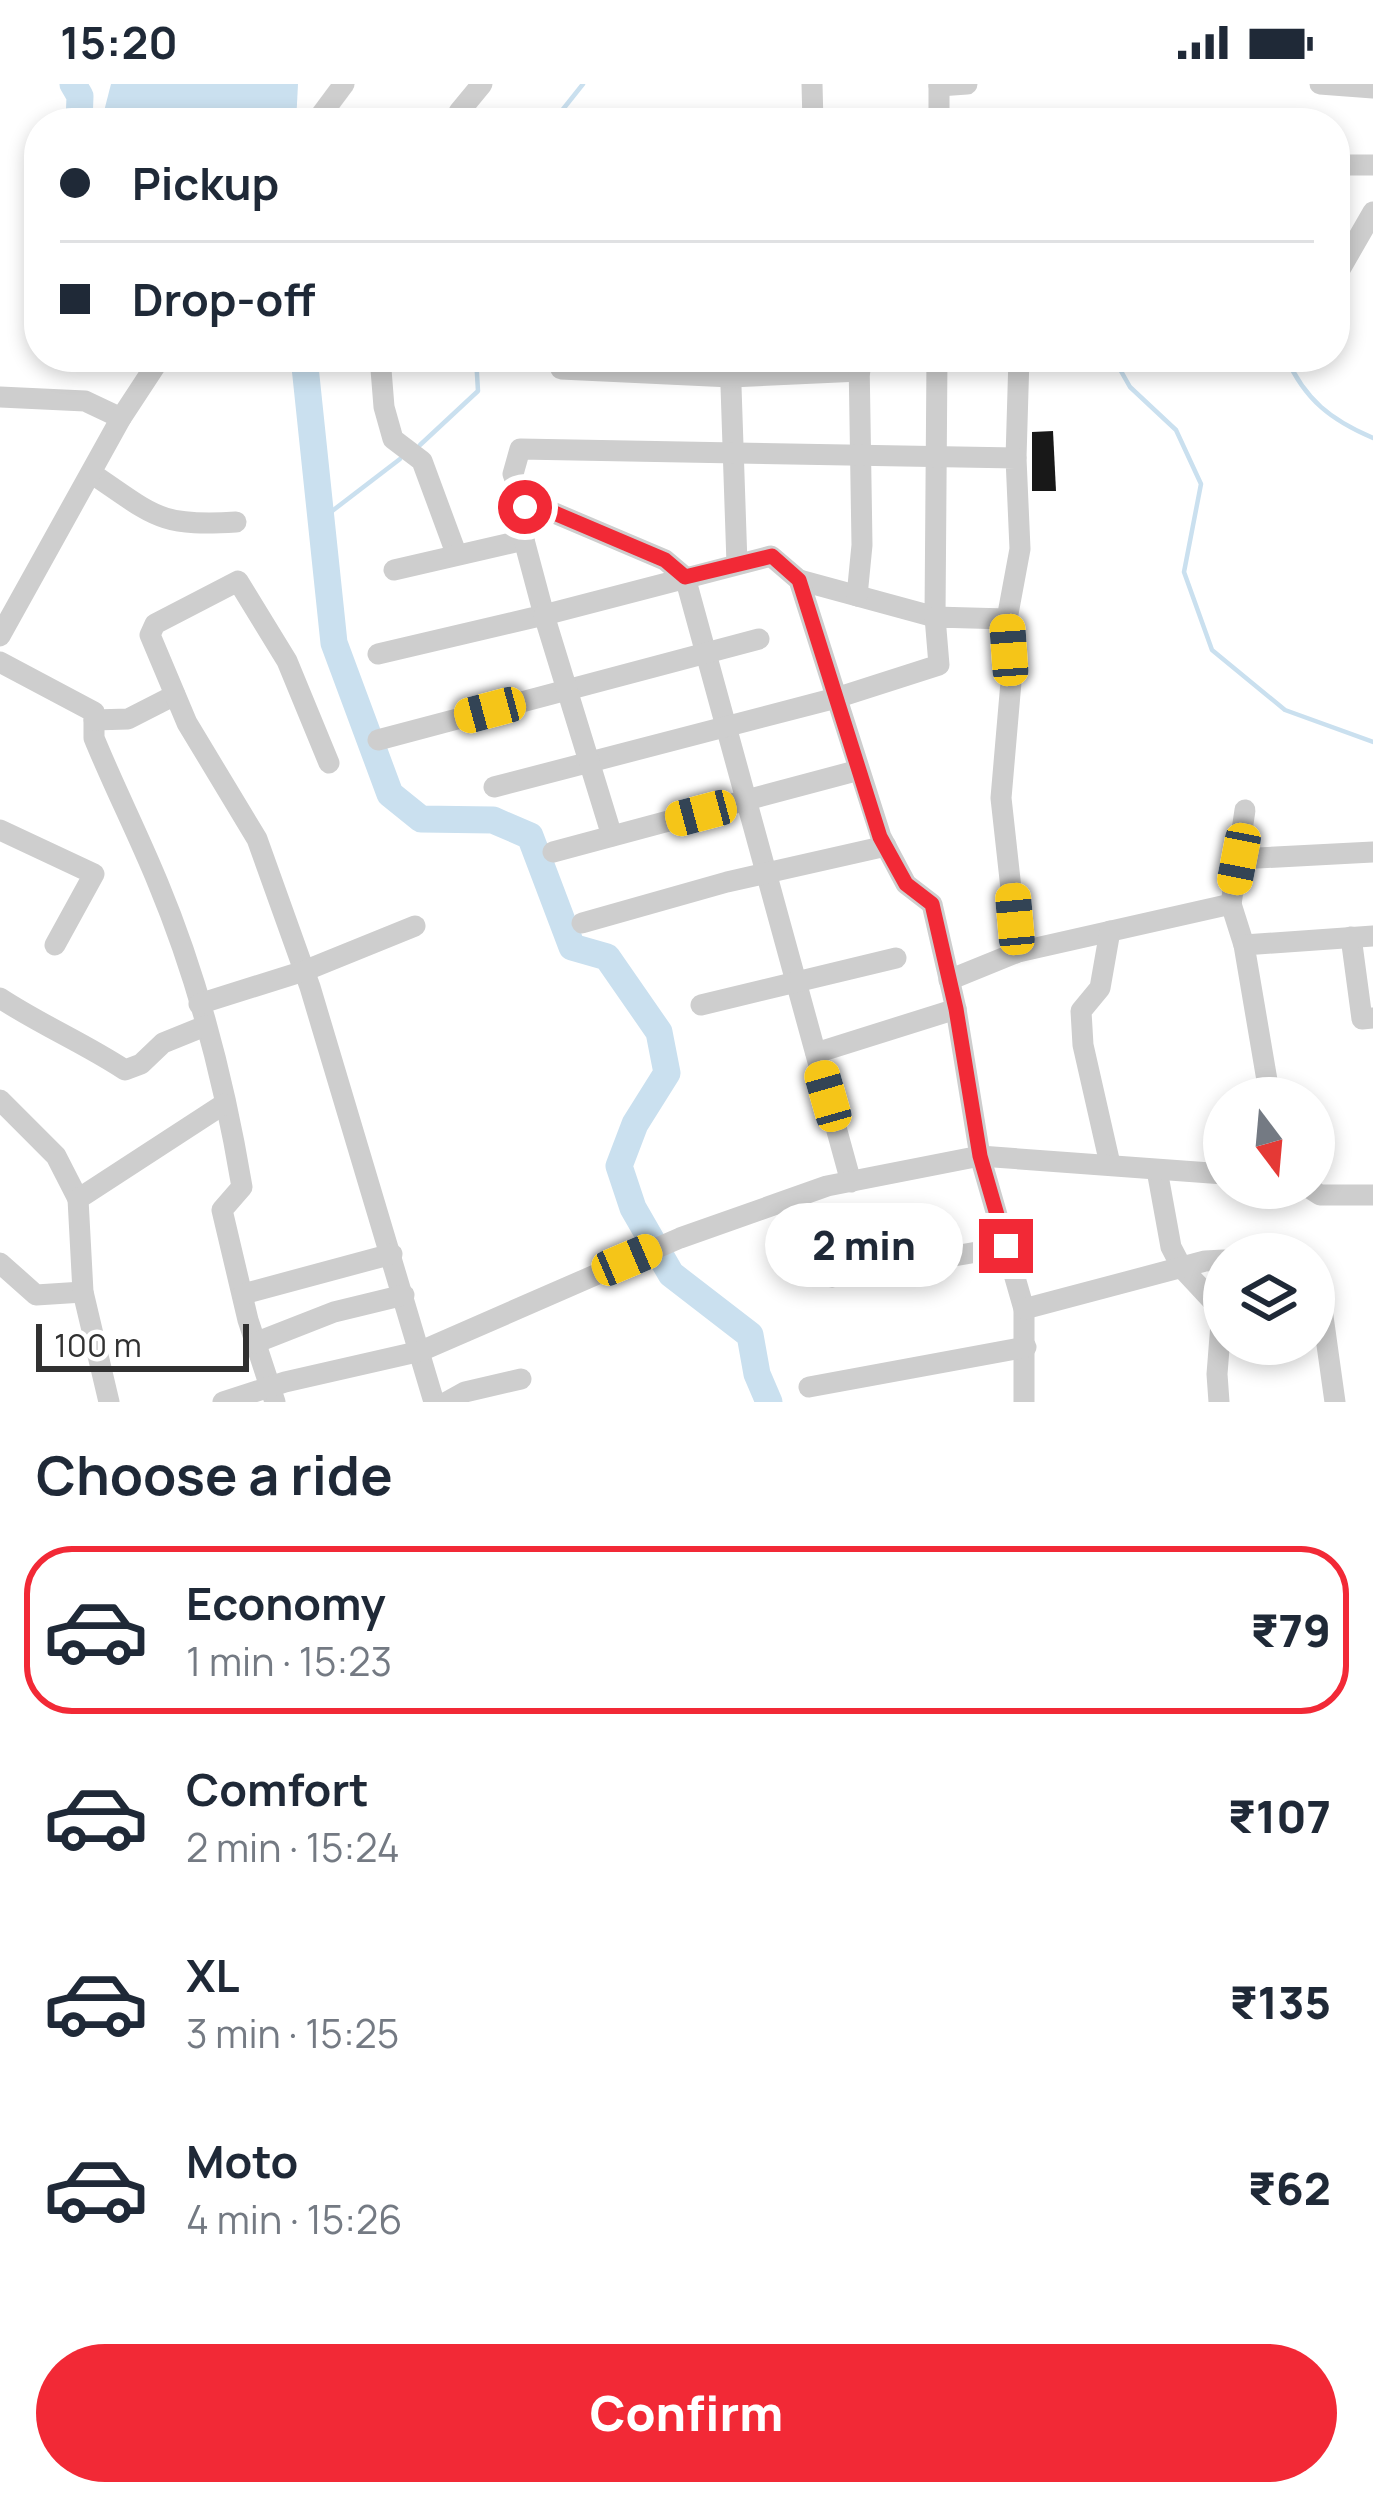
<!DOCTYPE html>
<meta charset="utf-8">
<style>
body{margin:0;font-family:Manrope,sans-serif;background:#f6f6f7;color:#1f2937;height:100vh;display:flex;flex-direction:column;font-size:45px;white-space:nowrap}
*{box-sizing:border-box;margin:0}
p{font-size:39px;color:#747a83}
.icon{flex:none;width:66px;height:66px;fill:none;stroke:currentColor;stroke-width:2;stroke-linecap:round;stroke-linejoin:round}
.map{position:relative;height:1318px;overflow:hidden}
.panel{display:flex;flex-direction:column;background:#fff;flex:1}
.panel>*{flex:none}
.banner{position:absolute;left:24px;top:24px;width:1326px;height:264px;border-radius:48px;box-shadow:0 6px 18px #0003;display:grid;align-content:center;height:264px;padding:0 36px;background:#fff}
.needle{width:78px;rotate:164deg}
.controls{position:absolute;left:1203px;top:993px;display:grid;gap:24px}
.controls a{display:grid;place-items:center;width:132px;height:132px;border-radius:50%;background:#fff;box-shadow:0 6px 18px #0003;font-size:60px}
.scale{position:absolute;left:36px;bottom:30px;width:213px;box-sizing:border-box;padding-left:12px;border:6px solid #313131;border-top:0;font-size:33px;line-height:42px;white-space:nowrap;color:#313131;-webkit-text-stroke:9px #fff;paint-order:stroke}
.end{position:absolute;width:54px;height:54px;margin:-27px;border:15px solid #f22936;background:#fff;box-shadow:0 0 0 6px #fff}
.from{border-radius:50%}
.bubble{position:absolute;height:84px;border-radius:42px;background:#fff;box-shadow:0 6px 18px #0003;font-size:39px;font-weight:800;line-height:84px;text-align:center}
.car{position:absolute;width:36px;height:72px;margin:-36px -18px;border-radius:15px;box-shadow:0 0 9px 3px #0007;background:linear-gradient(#f5c518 24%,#345 0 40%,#f5c518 0 76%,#345 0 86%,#f5c518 0)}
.banner b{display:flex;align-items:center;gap:42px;height:114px;font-size:45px}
.banner b+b{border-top:3px solid #e0e1e3}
.banner i{width:30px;height:30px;background:#1f2937}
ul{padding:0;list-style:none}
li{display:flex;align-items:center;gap:36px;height:168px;margin:0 24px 18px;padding:0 12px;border:6px solid transparent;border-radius:48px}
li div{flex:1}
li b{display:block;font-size:45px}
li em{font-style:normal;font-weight:800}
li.on{border-color:#f22936}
li>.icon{width:108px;height:108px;stroke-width:1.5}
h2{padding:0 36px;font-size:54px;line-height:144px}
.cta{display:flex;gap:24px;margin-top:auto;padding:24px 36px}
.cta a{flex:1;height:138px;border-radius:72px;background:#f22936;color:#fff;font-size:48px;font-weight:800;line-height:138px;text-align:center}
.status{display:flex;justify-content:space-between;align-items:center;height:84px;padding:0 60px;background:#fff;direction:ltr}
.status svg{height:33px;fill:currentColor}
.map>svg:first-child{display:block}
.water{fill:#cae0ef}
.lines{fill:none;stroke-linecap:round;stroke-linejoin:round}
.stream{stroke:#cae0ef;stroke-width:4.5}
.river{stroke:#cae0ef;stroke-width:27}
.building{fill:#181818}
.minor{stroke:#cecece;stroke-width:21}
.route{stroke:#f22936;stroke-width:15}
</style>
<div class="status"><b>15:20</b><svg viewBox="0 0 49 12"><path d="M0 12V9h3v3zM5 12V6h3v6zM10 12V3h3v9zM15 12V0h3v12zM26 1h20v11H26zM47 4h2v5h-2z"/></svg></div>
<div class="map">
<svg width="1373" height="1318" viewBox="0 0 1373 1318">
<rect width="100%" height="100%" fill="#fff"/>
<polygon class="water" points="111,0 298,0 296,39 101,39"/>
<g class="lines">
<g class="stream">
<polyline points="552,39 583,0"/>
<polyline points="1113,273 1130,303 1176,346 1201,400 1184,488 1212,566 1285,626 1373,658"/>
<path d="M1286,273C1305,316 1331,336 1373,354"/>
<polyline points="420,361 478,307 476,273"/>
<polyline points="323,434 400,375"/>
</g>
<g class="river">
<polyline points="73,0 80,12 79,39"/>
<polyline points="304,273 334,559 390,710 421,735 493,736 530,752 572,863 607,873 659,948 667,989 635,1040 619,1082 633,1124 671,1190 750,1251 757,1290 769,1318"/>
</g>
</g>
<polygon class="building" points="1053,347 1056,407 1032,407 1032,348"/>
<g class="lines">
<g class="minor">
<polyline points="812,0 813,39"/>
<polyline points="1320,0 1373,4"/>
<polyline points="939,2 967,0"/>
<polyline points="459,28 482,0"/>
<polyline points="315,39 344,0"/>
<polyline points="939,39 939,0"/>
<polyline points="1335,81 1373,81"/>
<polyline points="1335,194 1373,128"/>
<polyline points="380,273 384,323 393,355 422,377 456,469"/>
<polyline points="730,273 737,480"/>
<polyline points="561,285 731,293 860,287"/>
<polyline points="0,313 85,317 121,334"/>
<polyline points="1016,374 1019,273"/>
<path d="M91,389C154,431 157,443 236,438"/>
<polyline points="525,423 538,422 665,476 685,493 851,1098"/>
<polyline points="394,486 524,456"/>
<polyline points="799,496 935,533 937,273"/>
<polyline points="857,512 862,461 859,274"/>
<polyline points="0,552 121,334 161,273"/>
<polyline points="378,570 544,531 524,456 525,423 513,390 520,365 1016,374 1020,465 1007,535 1011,598 1001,714 1018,868"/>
<path d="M0,578L94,628V654C114,703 138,750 158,799C198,895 225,1001 242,1103L222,1126L248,1236L275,1318"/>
<polyline points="94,636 128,635 175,611"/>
<polyline points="378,656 759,555"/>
<polyline points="329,679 287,577 238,497 155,540 150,551 187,639 257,755 310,903 434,1318"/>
<polyline points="494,703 836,614 939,581 935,533 1007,535"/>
<polyline points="0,746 94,790 55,861"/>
<polyline points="612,752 544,531 771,472 799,496 881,753 906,800 932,820 956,925 980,1072 1024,1225 1024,1318"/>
<polyline points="553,768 859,686"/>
<polyline points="1239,775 1373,768"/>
<polyline points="1231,820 1245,726"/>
<polyline points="582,839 727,798 886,762"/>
<polyline points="1351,853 1362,935 1373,934"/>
<polyline points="949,896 1018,868 1231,820 1244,861"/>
<path d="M0,914C41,941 84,959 125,986L141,980L163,959L205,942"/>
<polyline points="199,920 304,887 415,842"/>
<polyline points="701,921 896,874"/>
<polyline points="816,969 956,925"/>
<polyline points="1270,1014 1244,861 1373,852"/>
<polyline points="0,1016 56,1072 78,1115"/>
<polyline points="1110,1080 1083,961 1081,927 1100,904 1110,847"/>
<polyline points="1157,1086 1171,1163 1182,1184 1222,1227 1217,1290 1219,1318"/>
<polyline points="1309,1104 1320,1111 1373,1111"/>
<polyline points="0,1179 36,1211 83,1208"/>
<polyline points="832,1193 1006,1163"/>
<polyline points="1314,1204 1320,1211 1335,1318"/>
<polyline points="243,1210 392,1170"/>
<polyline points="1024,1225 1205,1177 1224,1176"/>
<polyline points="255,1259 334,1228 404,1211"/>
<polyline points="809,1303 1026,1263"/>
<polyline points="109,1318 83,1208 78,1115 224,1020"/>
<polyline points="223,1318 285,1298 421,1267 680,1154 827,1102 980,1072 1224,1090"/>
<polyline points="447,1318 465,1308 521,1295"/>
</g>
</g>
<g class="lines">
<polyline class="route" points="525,423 538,422 665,476 685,493 772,472 799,496 880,753 906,800 932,820 956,925 980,1072 1006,1162"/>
</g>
</svg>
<div class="controls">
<a><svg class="needle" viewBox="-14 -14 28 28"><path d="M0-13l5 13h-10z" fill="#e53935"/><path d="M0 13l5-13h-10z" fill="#747a83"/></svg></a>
<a><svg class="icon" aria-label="layers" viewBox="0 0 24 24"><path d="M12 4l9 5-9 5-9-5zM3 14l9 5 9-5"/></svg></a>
</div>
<div class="scale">100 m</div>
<i class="end from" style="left:525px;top:423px"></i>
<i class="end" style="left:1006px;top:1162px"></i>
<div class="bubble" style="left:765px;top:1119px;width:198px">2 min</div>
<i class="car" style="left:1009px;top:566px;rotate:356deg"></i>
<i class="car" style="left:490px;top:626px;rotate:255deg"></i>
<i class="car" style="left:701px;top:729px;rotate:255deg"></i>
<i class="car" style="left:1239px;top:775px;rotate:191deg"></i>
<i class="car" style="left:1015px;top:835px;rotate:355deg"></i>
<i class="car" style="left:828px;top:1012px;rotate:344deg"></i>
<i class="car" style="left:627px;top:1176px;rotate:67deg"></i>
<div class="banner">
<b><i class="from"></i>Pickup</b>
<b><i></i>Drop-off</b>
</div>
</div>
<section class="panel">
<h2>Choose a ride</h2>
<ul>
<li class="on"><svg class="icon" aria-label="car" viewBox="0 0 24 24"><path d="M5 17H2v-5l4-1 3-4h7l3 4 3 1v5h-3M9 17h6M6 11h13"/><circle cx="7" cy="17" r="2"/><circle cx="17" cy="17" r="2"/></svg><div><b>Economy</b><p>1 min · 15:23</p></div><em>₹79</em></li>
<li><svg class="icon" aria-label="car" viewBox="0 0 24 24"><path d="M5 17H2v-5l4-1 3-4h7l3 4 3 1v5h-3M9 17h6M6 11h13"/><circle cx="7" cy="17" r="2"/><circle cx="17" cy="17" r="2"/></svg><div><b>Comfort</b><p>2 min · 15:24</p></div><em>₹107</em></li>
<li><svg class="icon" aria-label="car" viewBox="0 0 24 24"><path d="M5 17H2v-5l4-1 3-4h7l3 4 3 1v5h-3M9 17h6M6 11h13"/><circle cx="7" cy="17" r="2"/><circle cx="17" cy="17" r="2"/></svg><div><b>XL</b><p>3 min · 15:25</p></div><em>₹135</em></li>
<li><svg class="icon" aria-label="car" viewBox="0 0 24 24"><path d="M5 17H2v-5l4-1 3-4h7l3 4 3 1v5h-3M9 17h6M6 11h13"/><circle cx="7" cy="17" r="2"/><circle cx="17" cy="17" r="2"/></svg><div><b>Moto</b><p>4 min · 15:26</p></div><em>₹62</em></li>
</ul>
<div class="cta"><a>Confirm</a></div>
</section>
